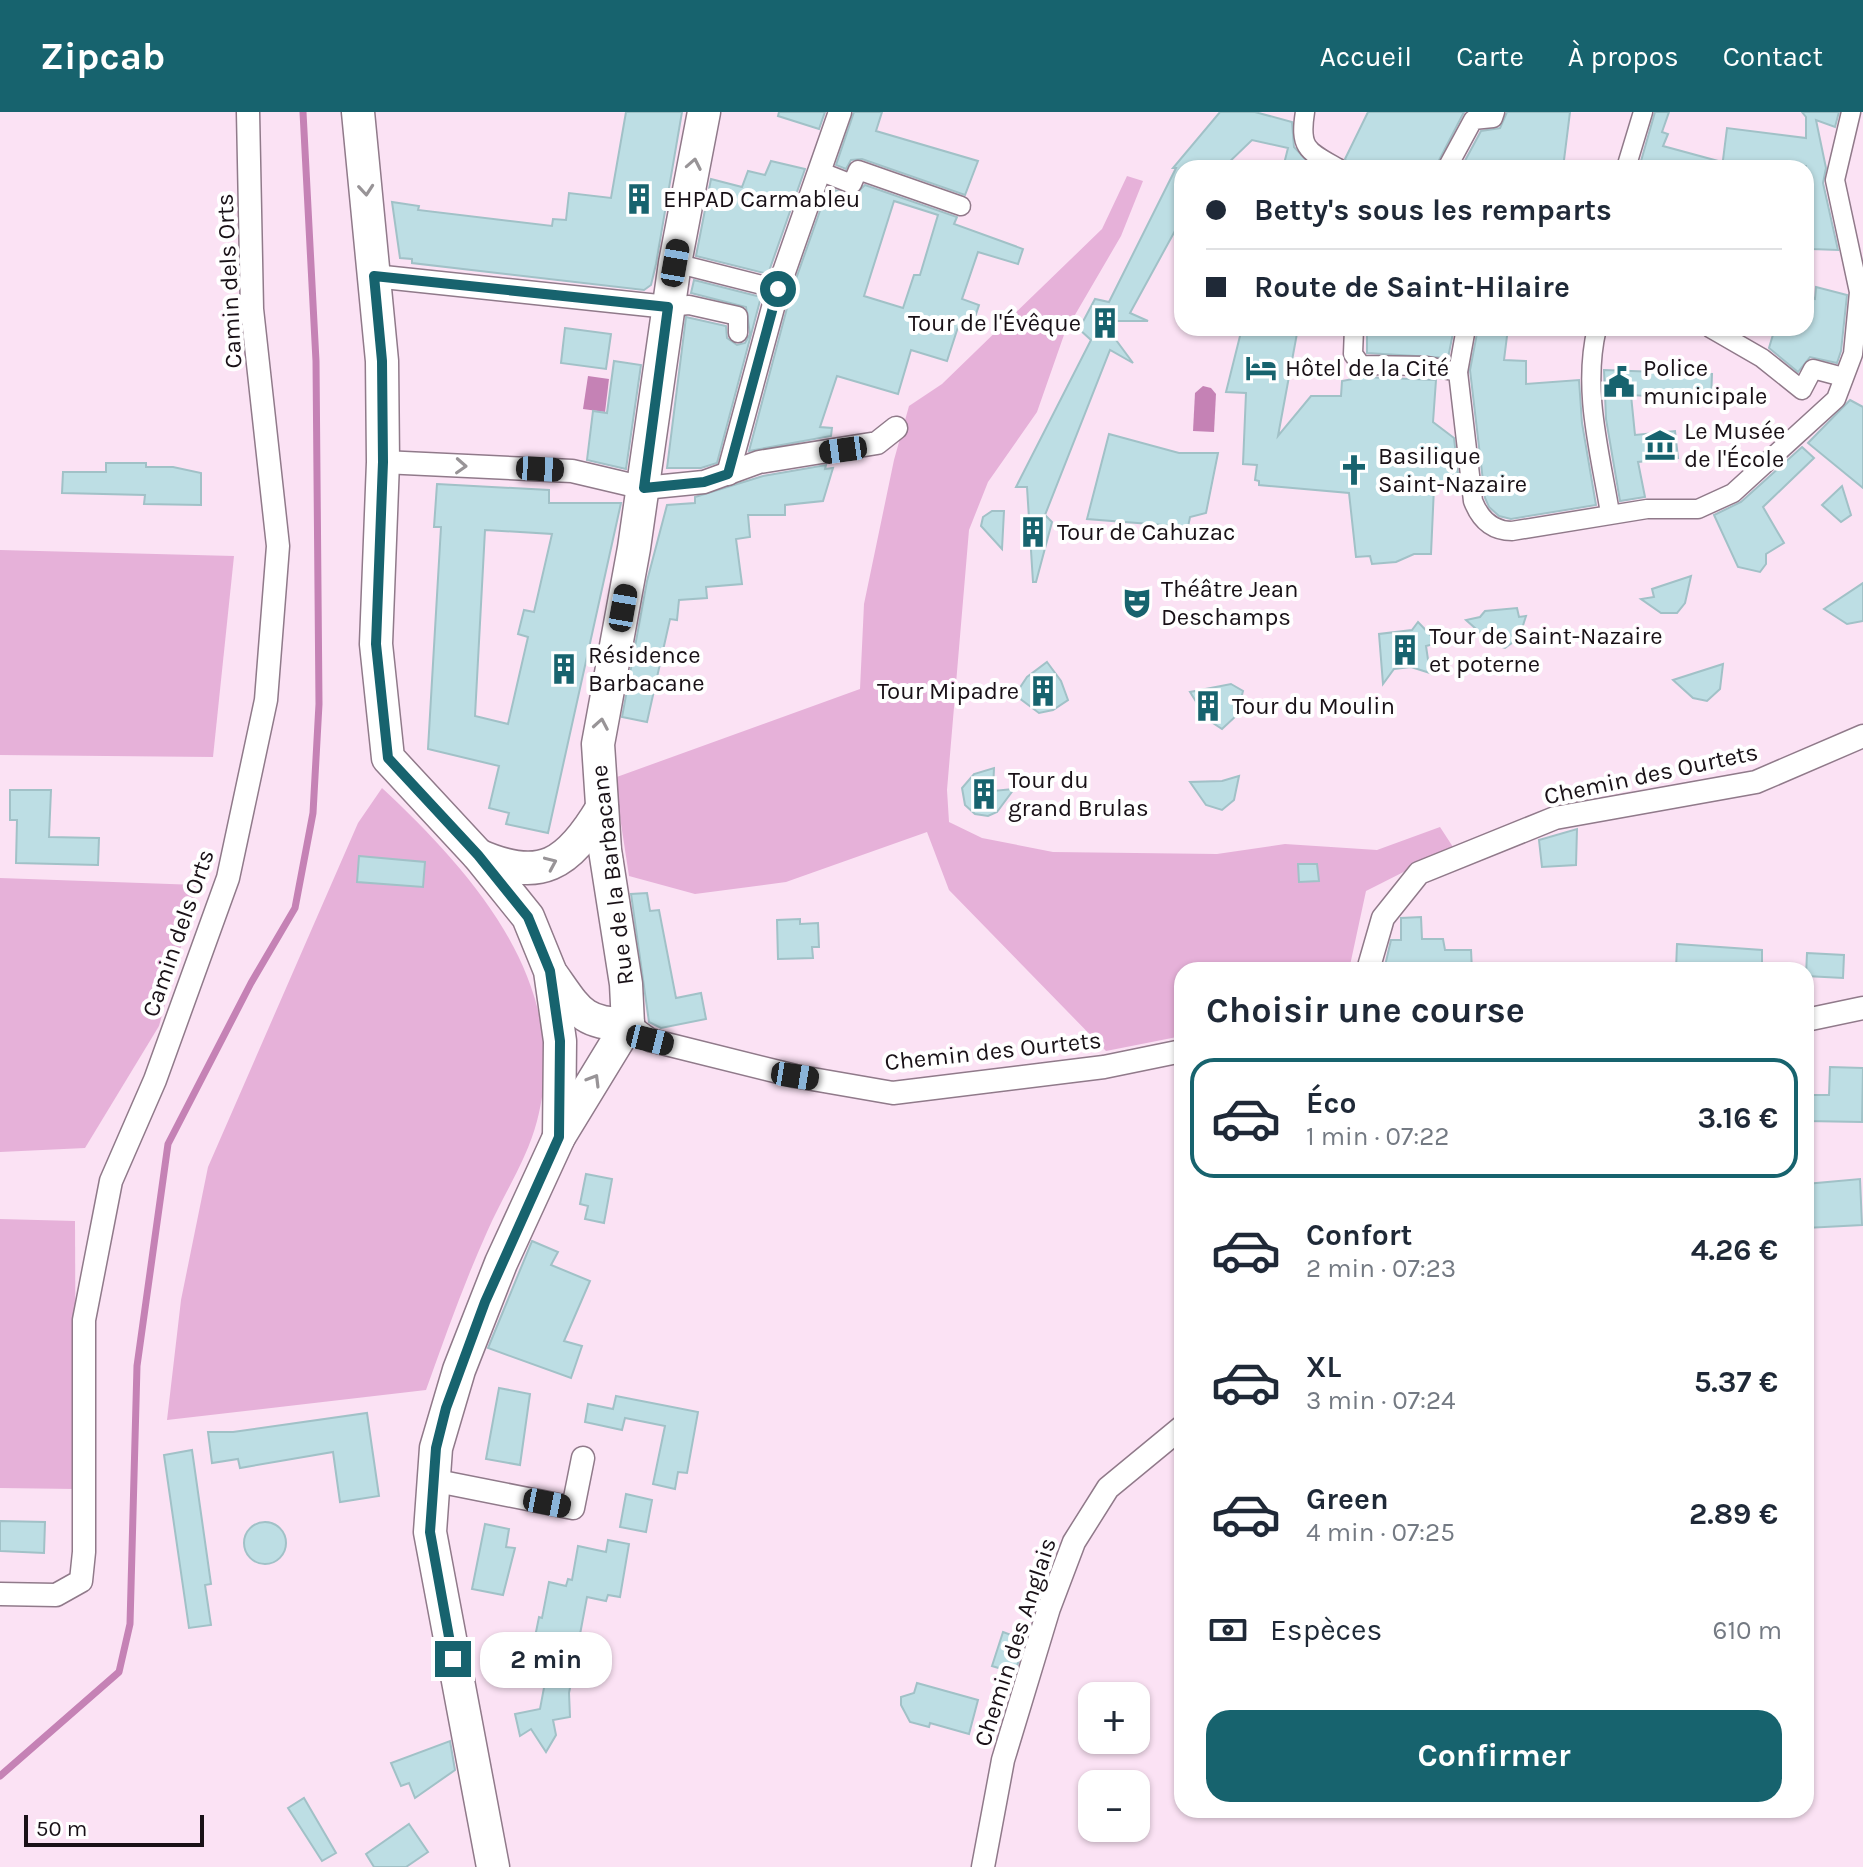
<!DOCTYPE html>
<html lang="fr">
<meta charset="utf-8">
<style>
body{margin:0;font-family:Karla,sans-serif;background:#f6f6f7;color:#1f2937;height:100vh;display:flex;flex-direction:column;font-size:30px;white-space:nowrap}
*{box-sizing:border-box;margin:0}
p{font-size:26px;color:#747a83}
.icon{flex:none;width:44px;height:44px;fill:none;stroke:currentColor;stroke-width:2;stroke-linecap:round;stroke-linejoin:round}
.map{position:relative;flex:1;overflow:hidden}
.details{position:absolute;left:1174px;top:850px;width:640px;height:856px;display:flex;flex-direction:column;background:#fff;border-radius:24px;box-shadow:0 2px 6px #0004}
.details>*{flex:none}
.guide{position:absolute;left:1174px;top:48px;width:640px;height:176px;border-radius:24px;box-shadow:0 2px 6px #0004;display:grid;align-content:center;height:176px;padding:0 32px;background:#fff}
.buttons{position:absolute;left:1078px;top:1570px;display:grid;gap:16px}
.buttons a{display:grid;place-items:center;width:72px;height:72px;border-radius:16px;background:#fff;box-shadow:0 2px 6px #0004;font-size:40px}
.scale{position:absolute;left:24px;bottom:20px;width:180px;box-sizing:border-box;padding-left:8px;border:4px solid #191117;border-top:0;font-size:22px;line-height:28px;white-space:nowrap;color:#191117;-webkit-text-stroke:6px #fff;paint-order:stroke}
.end{position:absolute;width:36px;height:36px;margin:-18px;border:10px solid #17636e;background:#fff;box-shadow:0 0 0 4px #fff}
.from{border-radius:50%}
.bubble{position:absolute;height:56px;border-radius:24px;background:#fff;box-shadow:0 2px 6px #0004;font-size:26px;font-weight:700;line-height:56px;text-align:center}
.car{position:absolute;width:24px;height:48px;margin:-24px -12px;border-radius:10px;box-shadow:0 0 6px 2px #0007;background:linear-gradient(#222 24%,#8ab4d8 0 40%,#222 0 76%,#8ab4d8 0 86%,#222 0)}
.guide b{display:flex;align-items:center;gap:28px;height:76px;font-size:30px}
.guide b+b{border-top:2px solid #e0e1e3}
.guide i{width:20px;height:20px;background:#1f2937}
ul{padding:0;list-style:none}
li{display:flex;align-items:center;gap:24px;height:120px;margin:0 16px 12px;padding:0 16px;border:4px solid transparent;border-radius:24px}
li div{flex:1}
li b{display:block;font-size:30px}
li em{font-style:normal;font-weight:700}
li.selected{border-color:#17636e}
li>.icon{width:72px;height:72px;stroke-width:1.5}
h2{padding:0 32px;font-size:36px;line-height:96px}
.pay{display:flex;align-items:center;gap:20px;height:88px;padding:0 32px;font-size:30px}
.pay p{margin-inline-start:auto}
.primary-button{display:flex;gap:16px;margin-top:auto;padding:16px 32px}
.primary-button a{flex:1;height:92px;border-radius:24px;background:#17636e;color:#fff;font-size:32px;font-weight:700;line-height:92px;text-align:center}
header{display:flex;align-items:center;gap:48px;box-sizing:border-box;height:112px;padding:0 40px;background:#17636e;color:#fff}
header strong{font-size:38px}
nav{display:flex;gap:44px;margin-inline-start:auto;font-size:28px}
.map>svg:first-child{display:block}
.green{fill:#e6b1d9}
.water{fill:#c582b5}
.lines{fill:none;stroke-linecap:round;stroke-linejoin:round}
.stream{stroke:#c582b5;stroke-width:7}
.building{fill:#bddee4;stroke:#a1c1c7;stroke-width:2;fill-rule:evenodd}
.pedestrian-casing{stroke:#907a8a;stroke-width:21}
.minor-casing{stroke:#907a8a;stroke-width:25}
.secondary-casing{stroke:#907a8a;stroke-width:35}
.pedestrian{stroke:#fff;stroke-width:18}
.minor{stroke:#fff;stroke-width:22}
.secondary{stroke:#fff;stroke-width:32}
.oneway{stroke:#989497}
.route{stroke:#17636e;stroke-width:10}
.labels{text-anchor:middle;dominant-baseline:central;stroke-width:8;stroke-linejoin:round;paint-order:stroke}
.poi-label{font-size:24px;fill:#191117;stroke:#fff;text-anchor:start}
.street-label{font-size:24px;fill:#191117;stroke:#fff}
</style>
<header>
<strong>Zipcab</strong>
<nav><a>Accueil</a><a>Carte</a><a>À propos</a><a>Contact</a></nav>
</header>
<div class="map">
<svg width="1863" height="1755" viewBox="0 0 1863 1755">
<rect width="100%" height="100%" fill="#fbe2f4"/>
<g class="green">
<polygon points="1127,64 1143,69 1121,124 1065,220 1037,300 988,370 969,418 947,678 949,710 982,726 1053,740 1217,742 1285,732 1377,738 1440,715 1453,735 1366,779 1349,858 1182,858 1182,924 1106,939 949,778 927,720 786,770 695,782 629,764 614,666 860,577 864,492 894,348 909,294 942,272 1102,117"/>
<polygon points="0,438 234,444 213,645 0,643"/>
<path d="M382,676C474,762 573,873 537,1009C527,1048 503,1083 487,1120C464,1171 445,1225 426,1278L167,1308L181,1188L208,1055L358,711Z"/>
<polygon points="0,766 198,773 159,914 85,1036 0,1040"/>
<polygon points="0,1107 75,1109 76,1377 0,1376"/>
</g>
<g class="water">
<polygon points="588,264 609,267 605,300 583,297"/>
<polygon points="1203,274 1211,276 1216,282 1214,320 1193,319 1195,281"/>
</g>
<g class="lines">
<polyline class="stream" points="0,1664 119,1560 130,1512 137,1254 168,1032 251,871 295,796 313,701 319,592 316,249 303,0"/>
</g>
<g class="building">
<polygon points="626,0 682,0 656,152 651,173 644,178 412,151 412,147 400,146 392,90 419,94 418,98 552,114 553,107 566,108 569,81 611,86"/>
<polygon points="779,0 825,0 819,17 778,4"/>
<polygon points="854,0 882,0 876,19 978,49 965,83 862,47 851,48 846,57 836,53"/>
<polygon points="1220,0 1255,0 1292,10 1294,35 1314,56 1283,56 1288,36 1252,28 1223,56 1182,56 1182,106 1130,201 1148,209 1102,209 1133,251 1110,238 1045,403 1052,410 1036,470 1033,470 1027,375 1016,375 1091,228 1079,217 1095,187 1109,190 1176,56 1173,56"/>
<polygon points="1368,0 1464,0 1435,56 1350,56 1345,47"/>
<polygon points="1507,0 1570,0 1563,56 1461,56 1481,19 1500,16"/>
<polygon points="1655,0 1669,0 1662,20 1668,22 1663,34 1722,50 1721,56 1639,56"/>
<polygon points="1802,0 1839,0 1835,15 1816,8 1826,56 1823,71 1838,138 1812,137 1813,109 1806,108 1806,54 1722,56 1727,16 1806,26 1806,5"/>
<polygon points="771,49 805,57 768,162 696,144 711,67 742,75 748,59 765,63"/>
<path d="M865,73L957,105L954,112L1023,137L1018,152L978,140L962,187L979,193L971,217L959,212L947,249L911,238L898,282L837,264L820,315L832,316L831,324L749,339L791,181L828,76L853,84ZM894,89L938,103L920,163H914L903,196L864,184Z"/>
<polygon points="694,168 761,185 717,351 701,356 667,356 686,205 726,214 727,226 737,233 745,231 750,222 746,195 691,181"/>
<polygon points="1816,175 1847,183 1841,239 1837,251 1810,245 1798,260 1769,236 1775,216 1806,216 1806,185 1815,187"/>
<polygon points="565,216 611,222 606,257 561,251"/>
<polygon points="1242,216 1298,216 1278,324 1311,284 1341,284 1342,269 1363,265 1436,268 1433,310 1454,326 1458,361 1434,375 1431,442 1414,442 1396,450 1372,452 1370,444 1356,445 1349,381 1259,373 1259,369 1255,368 1257,353 1243,352 1246,281 1226,280"/>
<polygon points="1367,216 1454,216 1448,246 1367,241"/>
<polygon points="1478,216 1508,216 1504,248 1526,249 1526,272 1579,268 1582,311 1596,393 1511,407 1499,404 1489,395 1485,386 1470,258"/>
<polygon points="614,249 641,253 626,357 587,348 593,299 607,301"/>
<polygon points="1604,258 1712,262 1711,288 1631,283 1635,323 1675,319 1678,346 1638,350 1645,385 1620,389 1606,307"/>
<polygon points="1850,288 1863,295 1863,376 1808,331"/>
<polygon points="1109,322 1179,341 1218,341 1206,401 1190,405 1188,415 1087,407"/>
<polygon points="1802,335 1814,346 1763,395 1784,431 1766,442 1766,452 1760,460 1738,455 1714,403 1741,390"/>
<polygon points="106,351 146,351 146,355 173,355 201,361 201,393 144,392 145,383 62,381 63,360 106,360"/>
<polygon points="826,353 825,357 833,356 823,389 785,393 785,403 748,403 750,425 736,427 742,472 706,475 707,486 679,488 677,508 670,507 647,610 622,605 647,469 667,393 695,391 695,385 763,364"/>
<path d="M437,372L549,378V391H621L548,721L506,712L509,701L489,696L499,654L428,637L441,415H434ZM485,418L552,422L534,500L524,498L518,522L528,525L508,612L475,604Z"/>
<polygon points="1842,374 1851,403 1841,410 1822,393"/>
<polygon points="992,399 1004,399 1002,437 981,414 983,405"/>
<polygon points="1691,464 1685,491 1677,501 1661,501 1641,487 1654,485 1652,477"/>
<polygon points="1863,471 1863,509 1847,512 1824,497"/>
<polygon points="1517,496 1519,505 1526,504 1519,526 1505,536 1493,532 1466,508 1480,505 1485,499"/>
<polygon points="1418,510 1438,531 1426,534 1430,561 1411,555 1394,557 1383,572 1379,522 1412,518"/>
<polygon points="1047,550 1061,569 1068,588 1053,598 1039,601 1015,583 1027,565"/>
<polygon points="1723,552 1720,577 1707,589 1693,586 1673,568"/>
<polygon points="1231,572 1243,579 1237,603 1222,617 1207,607 1190,580"/>
<polygon points="994,656 993,679 1014,677 997,700 988,704 975,702 965,693 962,676 974,662"/>
<polygon points="1239,664 1234,688 1222,698 1206,693 1190,670 1222,669"/>
<polygon points="10,678 51,678 49,725 99,726 98,753 16,751 17,708 10,708"/>
<polygon points="1577,717 1576,753 1542,755 1539,728"/>
<polygon points="359,744 425,750 423,775 357,770"/>
<polygon points="1298,752 1317,752 1319,769 1299,770"/>
<polygon points="647,781 650,799 659,798 676,886 701,881 706,907 661,916 649,910 631,782"/>
<polygon points="1421,805 1422,827 1443,827 1445,838 1471,838 1472,858 1384,858 1391,828 1401,828 1401,806"/>
<polygon points="800,807 800,812 818,811 819,835 812,835 813,846 778,847 777,808"/>
<polygon points="1677,832 1762,838 1762,858 1676,858"/>
<polygon points="1807,841 1844,843 1843,866 1806,864"/>
<polygon points="1830,955 1863,956 1862,1010 1806,1009 1806,983 1829,983"/>
<polygon points="586,1062 612,1067 604,1111 585,1107 588,1094 580,1092"/>
<polygon points="1860,1067 1862,1113 1806,1116 1806,1072"/>
<polygon points="532,1129 558,1140 551,1153 590,1169 564,1229 582,1234 571,1266 488,1236"/>
<polygon points="499,1276 530,1282 520,1353 486,1347"/>
<polygon points="616,1284 698,1300 687,1361 678,1360 675,1377 653,1372 665,1314 625,1306 622,1318 585,1310 588,1292 613,1297"/>
<polygon points="367,1301 379,1384 340,1390 333,1340 240,1356 238,1347 212,1351 208,1320 233,1320"/>
<polygon points="192,1338 211,1472 205,1473 211,1513 189,1516 164,1343"/>
<polygon points="626,1382 652,1388 646,1420 620,1415"/>
<polygon points="0,1409 45,1410 44,1441 0,1439"/>
<circle cx="265" cy="1431" r="21"/>
<polygon points="485,1412 509,1417 506,1435 515,1436 503,1483 472,1477"/>
<polygon points="608,1428 629,1432 620,1485 608,1483 606,1489 587,1485 569,1581 570,1605 553,1608 556,1623 546,1640 531,1617 520,1624 515,1602 540,1597 550,1544 532,1540 539,1505 542,1506 549,1470 566,1474 568,1467 572,1468 578,1434 606,1440"/>
<polygon points="1003,1520 1025,1528 1015,1561 992,1554"/>
<polygon points="917,1571 978,1588 969,1622 930,1611 929,1615 910,1610 901,1593 901,1585 914,1581"/>
<polygon points="450,1629 455,1658 415,1686 409,1671 401,1674 391,1651"/>
<polygon points="304,1686 336,1741 322,1749 288,1696"/>
<polygon points="409,1712 428,1740 406,1755 374,1755 366,1742"/>
</g>
<g class="lines">
<defs>
<g id="pedestrian">
<path d="M1305,0C1299,37 1308,39 1338,56"/>
<polyline points="1447,56 1473,8 1493,6 1495,0"/>
<polyline points="1626,56 1643,0"/>
<polyline points="819,59 852,72 858,58 961,94"/>
<polyline points="675,151 778,177"/>
<polyline points="668,195 689,193 738,204 738,221"/>
<path d="M1354,216L1353,242L1361,253L1427,254L1458,260L1473,389C1480,407 1492,419 1512,419L1647,397H1698L1733,381L1836,287L1853,242L1859,180L1835,68L1851,0"/>
<path d="M1597,216C1582,278 1600,340 1610,401"/>
<polyline points="1710,216 1762,246 1802,278 1813,257 1843,265"/>
<polyline points="1458,260 1466,216"/>
</g>
<g id="minor">
<polyline points="374,164 668,195"/>
<polyline points="383,350 572,359 644,376 704,370 759,350 877,331 896,316"/>
<polyline points="728,362 778,177 840,0"/>
<polyline points="1368,858 1383,806 1419,761 1555,706 1756,670 1863,624"/>
<polyline points="1806,908 1863,896"/>
<polyline points="628,912 650,928 795,964 893,981 1104,955 1182,939"/>
<polyline points="432,1368 573,1396 583,1346"/>
<polyline points="0,1482 56,1483 81,1469 84,1440 84,1208 111,1069 155,968 228,766 266,588 278,434 252,197 248,0"/>
<polyline points="983,1755 1003,1648 1049,1496 1074,1430 1108,1376 1182,1315"/>
</g>
<g id="secondary">
<polyline points="358,0 382,249 383,350 376,532 388,646 478,743 528,805 550,859 560,929 559,1025"/>
<path d="M478,743C541,771 568,753 602,696"/>
<path d="M553,864C577,898 583,913 628,912"/>
<polyline points="628,912 626,872 605,738 598,632 634,436 675,151 704,0"/>
<polyline points="493,1755 430,1420 436,1336 459,1258 501,1151 559,1025 628,912"/>
</g>
</defs>
<use href="#pedestrian" class="pedestrian-casing"/>
<use href="#minor" class="minor-casing"/>
<use href="#secondary" class="secondary-casing"/>
<use href="#pedestrian" class="pedestrian"/>
<use href="#minor" class="minor"/>
<use href="#secondary" class="secondary"/>
</g>
<defs><path id="oneway-chevron" d="M-2-3.5L2.5 0L-2 3.5" fill="none" stroke-width="1.6" stroke-linecap="round" stroke-linejoin="round" transform="scale(2)"/></defs>
<g class="oneway">
<use href="#oneway-chevron" transform="translate(694 52) rotate(-79)"/>
<use href="#oneway-chevron" transform="translate(366 78) rotate(85)"/>
<use href="#oneway-chevron" transform="translate(461 354) rotate(3)"/>
<use href="#oneway-chevron" transform="translate(601 612) rotate(-80)"/>
<use href="#oneway-chevron" transform="translate(551 751) rotate(-24)"/>
<use href="#oneway-chevron" transform="translate(594 968) rotate(-59)"/>
</g>
<g class="lines">
<polyline class="route" points="453,1547 430,1420 436,1336 446,1296 485,1190 559,1025 560,929 550,859 528,805 478,743 388,646 376,532 383,350 382,249 374,164 668,195 644,376 704,370 728,362 778,177"/>
</g>
<defs>
<symbol id="building-bare" viewBox="-9 -9 18 18"><path d="M-4-6H4V6H1V3H-1V6H-4ZM-2.5-4.3h1.7v1.8h-1.7ZM.8-4.3h1.7v1.8H.8ZM-2.5-1h1.7V.8h-1.7ZM.8-1h1.7V.8H.8Z" fill="#17636e" stroke="#fff" stroke-width="2.5" paint-order="stroke"/></symbol>
<symbol id="hotel-bare" viewBox="-9 -9 18 18"><path d="M-6-4.5h1.5V1H6V5H4.5V3h-9V5H-6ZM-4 0a1.8 1.8 0 1 1 3.6 0ZM.5 0V-2.5h3Q6-2.5 6 0Z" fill="#17636e" stroke="#fff" stroke-width="2.5" paint-order="stroke"/></symbol>
<symbol id="civic-bare" viewBox="-9 -9 18 18"><path d="M-.6-6.5H3V-4.5H.6V-3L4-1V1h2V6H-6V1h2V-1L-.6-3ZM-1.2 2.5V6h2.4V2.5Z" fill="#17636e" stroke="#fff" stroke-width="2.5" paint-order="stroke"/></symbol>
<symbol id="museum-bare" viewBox="-9 -9 18 18"><path d="M0-6L6-3V-2H-6V-3ZM-5-1h2V3h-2ZM-1-1h2V3h-2ZM3-1h2V3H3ZM-6 4H6V6H-6Z" fill="#17636e" stroke="#fff" stroke-width="2.5" paint-order="stroke"/></symbol>
<symbol id="church-bare" viewBox="-9 -9 18 18"><path d="M-1.2-6h2.4v3.5h3.3v2.4h-3.3V6h-2.4V-.1h-3.3v-2.4h3.3Z" fill="#17636e" stroke="#fff" stroke-width="2.5" paint-order="stroke"/></symbol>
<symbol id="theatre-bare" viewBox="-9 -9 18 18"><path d="M-5-5.5Q0-4 5-5.5V0Q5 5 0 6Q-5 5-5 0ZM-3.3-2.5H-1v1.5H-3.3ZM1-2.5H3.3v1.5H1ZM-2.8 1Q0 5.5 2.8 1Z" fill="#17636e" stroke="#fff" stroke-width="2.5" paint-order="stroke"/></symbol>
</defs>
<g fill-rule="evenodd">
<use href="#building-bare" x="617" y="65" width="44" height="44"/>
<use href="#building-bare" x="1083" y="189" width="44" height="44"/>
<use href="#hotel-bare" x="1239" y="234" width="44" height="44"/>
<use href="#civic-bare" x="1597" y="248" width="44" height="44"/>
<use href="#museum-bare" x="1638" y="311" width="44" height="44"/>
<use href="#church-bare" x="1332" y="336" width="44" height="44"/>
<use href="#building-bare" x="1011" y="398" width="44" height="44"/>
<use href="#theatre-bare" x="1115" y="469" width="44" height="44"/>
<use href="#building-bare" x="1383" y="516" width="44" height="44"/>
<use href="#building-bare" x="542" y="535" width="44" height="44"/>
<use href="#building-bare" x="1021" y="557" width="44" height="44"/>
<use href="#building-bare" x="1186" y="572" width="44" height="44"/>
<use href="#building-bare" x="962" y="660" width="44" height="44"/>
</g>
<g class="labels">
<g class="poi-label">
<text x="663" y="87">EHPAD Carmableu</text>
<text x="1081" y="211" text-anchor="end">Tour de l'Évêque</text>
<text x="1285" y="256">Hôtel de la Cité</text>
<text x="1643" y="256">Police<tspan x="1643" dy="28">municipale</tspan></text>
<text x="1684" y="319">Le Musée<tspan x="1684" dy="28">de l'École</tspan></text>
<text x="1378" y="344">Basilique<tspan x="1378" dy="28">Saint-Nazaire</tspan></text>
<text x="1057" y="420">Tour de Cahuzac</text>
<text x="1161" y="477">Théâtre Jean<tspan x="1161" dy="28">Deschamps</tspan></text>
<text x="1429" y="524">Tour de Saint-Nazaire<tspan x="1429" dy="28">et poterne</tspan></text>
<text x="588" y="543">Résidence<tspan x="588" dy="28">Barbacane</tspan></text>
<text x="1019" y="579" text-anchor="end">Tour Mipadre</text>
<text x="1232" y="594">Tour du Moulin</text>
<text x="1008" y="668">Tour du<tspan x="1008" dy="28">grand Brulas</tspan></text>
</g>
<g class="street-label">
<text transform="translate(229 169) rotate(-93)">Camin dels Orts</text>
<text transform="translate(1651 662) rotate(-12)">Chemin des Ourtets</text>
<text transform="translate(612 763) rotate(-97)">Rue de la Barbacane</text>
<text transform="translate(178 821) rotate(-71)">Camin dels Orts</text>
<text transform="translate(993 939) rotate(-6)">Chemin des Ourtets</text>
<text transform="translate(1015 1530) rotate(-72)">Chemin des Anglais</text>
</g>
</g>
</svg>
<div class="buttons">
<a>+</a>
<a>−</a>
</div>
<div class="scale">50 m</div>
<i class="end from" style="left:778px;top:177px"></i>
<i class="end" style="left:453px;top:1547px"></i>
<div class="bubble" style="left:480px;top:1520px;width:132px">2 min</div>
<i class="car" style="left:675px;top:151px;rotate:10deg"></i>
<i class="car" style="left:843px;top:338px;rotate:262deg"></i>
<i class="car" style="left:540px;top:357px;rotate:93deg"></i>
<i class="car" style="left:623px;top:496px;rotate:10deg"></i>
<i class="car" style="left:650px;top:928px;rotate:104deg"></i>
<i class="car" style="left:795px;top:964px;rotate:99deg"></i>
<i class="car" style="left:547px;top:1391px;rotate:101deg"></i>
<div class="guide">
<b><i class="from"></i>Betty's sous les remparts</b>
<b><i></i>Route de Saint-Hilaire</b>
</div>
<section class="details">
<h2>Choisir une course</h2>
<ul>
<li class="selected"><svg class="icon" aria-label="car" viewBox="0 0 24 24"><path d="M5 17H2v-5l4-1 3-4h7l3 4 3 1v5h-3M9 17h6M6 11h13"/><circle cx="7" cy="17" r="2"/><circle cx="17" cy="17" r="2"/></svg><div><b>Éco</b><p>1 min · 07:22</p></div><em>3.16 €</em></li>
<li><svg class="icon" aria-label="car" viewBox="0 0 24 24"><path d="M5 17H2v-5l4-1 3-4h7l3 4 3 1v5h-3M9 17h6M6 11h13"/><circle cx="7" cy="17" r="2"/><circle cx="17" cy="17" r="2"/></svg><div><b>Confort</b><p>2 min · 07:23</p></div><em>4.26 €</em></li>
<li><svg class="icon" aria-label="car" viewBox="0 0 24 24"><path d="M5 17H2v-5l4-1 3-4h7l3 4 3 1v5h-3M9 17h6M6 11h13"/><circle cx="7" cy="17" r="2"/><circle cx="17" cy="17" r="2"/></svg><div><b>XL</b><p>3 min · 07:24</p></div><em>5.37 €</em></li>
<li><svg class="icon" aria-label="car" viewBox="0 0 24 24"><path d="M5 17H2v-5l4-1 3-4h7l3 4 3 1v5h-3M9 17h6M6 11h13"/><circle cx="7" cy="17" r="2"/><circle cx="17" cy="17" r="2"/></svg><div><b>Green</b><p>4 min · 07:25</p></div><em>2.89 €</em></li>
</ul>
<div class="pay"><svg class="icon" aria-label="cash" viewBox="0 0 24 24"><path d="M3 7h18v10H3z"/><circle cx="12" cy="12" r="2"/></svg>Espèces<p>610 m</p></div>
<div class="primary-button"><a>Confirmer</a></div>
</section>
</div>
